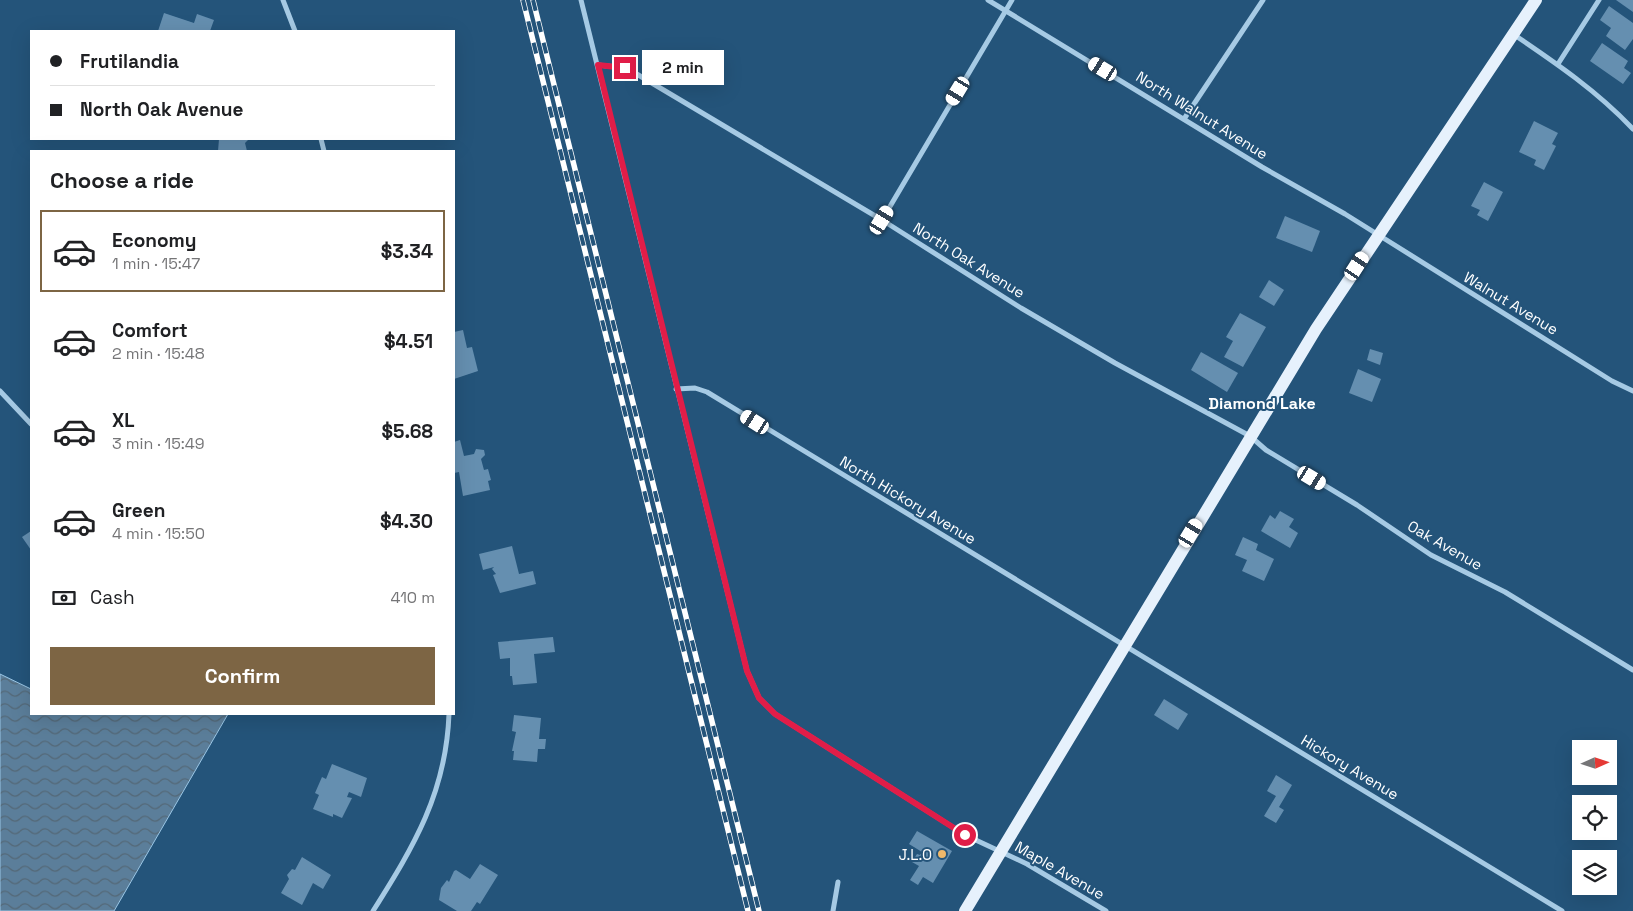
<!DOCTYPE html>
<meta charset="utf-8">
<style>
body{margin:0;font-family:"Space Grotesk",sans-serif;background:#f6f6f6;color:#202124;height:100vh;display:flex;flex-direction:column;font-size:19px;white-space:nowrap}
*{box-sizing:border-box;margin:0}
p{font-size:16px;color:#757577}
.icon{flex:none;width:28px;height:28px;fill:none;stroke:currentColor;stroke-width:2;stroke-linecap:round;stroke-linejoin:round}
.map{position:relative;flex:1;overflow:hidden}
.drawer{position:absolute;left:30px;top:150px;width:425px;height:565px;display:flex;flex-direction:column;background:#fff;border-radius:0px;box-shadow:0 5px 20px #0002}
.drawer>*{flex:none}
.hud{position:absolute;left:30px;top:30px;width:425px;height:110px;border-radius:0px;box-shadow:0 5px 20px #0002;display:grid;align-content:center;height:110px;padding:0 20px;background:#fff}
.needle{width:32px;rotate:87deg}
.tools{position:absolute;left:1572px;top:740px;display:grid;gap:10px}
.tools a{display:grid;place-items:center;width:45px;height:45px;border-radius:0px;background:#fff;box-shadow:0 5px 20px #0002;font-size:25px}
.end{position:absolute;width:22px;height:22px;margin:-11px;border:6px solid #e11d48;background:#fff;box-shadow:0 0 0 2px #fff}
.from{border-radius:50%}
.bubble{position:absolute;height:35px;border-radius:0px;background:#fff;box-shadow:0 5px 20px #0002;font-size:16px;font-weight:700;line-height:35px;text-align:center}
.car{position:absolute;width:15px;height:30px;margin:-15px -8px;border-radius:6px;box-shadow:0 0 4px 1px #0007;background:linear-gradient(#fff 24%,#345 0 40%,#fff 0 76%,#345 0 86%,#fff 0)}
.hud b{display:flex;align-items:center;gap:18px;height:48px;font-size:19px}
.hud b+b{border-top:1px solid #e0e0e0}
.hud i{width:12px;height:12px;background:#202124}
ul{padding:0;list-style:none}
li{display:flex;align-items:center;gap:15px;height:82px;margin:0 10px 8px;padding:0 10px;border:2px solid transparent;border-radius:0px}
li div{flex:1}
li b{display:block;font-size:19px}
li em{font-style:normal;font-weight:700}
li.on{border-color:#7d6544}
li>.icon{width:45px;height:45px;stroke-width:1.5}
h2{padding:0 20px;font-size:22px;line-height:60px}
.pay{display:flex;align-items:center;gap:12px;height:55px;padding:0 20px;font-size:19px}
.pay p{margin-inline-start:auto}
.cta{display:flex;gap:10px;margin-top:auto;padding:10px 20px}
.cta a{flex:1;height:58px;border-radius:0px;background:#7d6544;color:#fff;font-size:20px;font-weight:700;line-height:58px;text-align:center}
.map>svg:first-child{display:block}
.water{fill:url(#water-waves);stroke:#9ac6e5}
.building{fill:#658fb0}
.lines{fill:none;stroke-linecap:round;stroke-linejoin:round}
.street{stroke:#a6cae4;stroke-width:5}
.primary{stroke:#e6f1fc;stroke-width:12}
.rail-casing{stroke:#fff;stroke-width:5.5}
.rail{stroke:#24547a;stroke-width:4;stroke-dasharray:11;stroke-linecap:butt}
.route{stroke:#e11d48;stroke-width:6}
.poi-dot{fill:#efb86a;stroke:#24547a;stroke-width:2}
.labels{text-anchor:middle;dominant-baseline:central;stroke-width:4;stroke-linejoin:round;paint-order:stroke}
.street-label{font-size:15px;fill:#fff;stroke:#24547a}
.poi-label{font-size:15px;fill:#fff;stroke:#24547a;text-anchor:end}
.neighbourhood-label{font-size:16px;font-weight:bold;fill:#fff;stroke:#24547a}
</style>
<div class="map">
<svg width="1633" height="911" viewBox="0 0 1633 911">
<defs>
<pattern id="water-waves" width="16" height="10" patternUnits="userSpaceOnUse" patternTransform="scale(1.25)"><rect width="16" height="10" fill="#5b7e9a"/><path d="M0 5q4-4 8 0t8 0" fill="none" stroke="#546877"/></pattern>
</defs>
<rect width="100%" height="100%" fill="#24547a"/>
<polygon class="water" points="0,674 31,689 31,714 228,714 114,911 0,911"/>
<g class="building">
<polygon points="1616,0 1633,0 1633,12"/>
<polygon points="1609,6 1633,23 1633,39 1625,50 1606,36 1611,28 1600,20"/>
<polygon points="164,13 194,23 197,14 214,20 210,31 158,31"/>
<polygon points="1602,43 1628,61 1624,68 1631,73 1623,84 1590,61"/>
<polygon points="1534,121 1558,133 1552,144 1556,146 1544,170 1534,165 1536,160 1519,152"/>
<polygon points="219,139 249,139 245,143 247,151 218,151"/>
<polygon points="1484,182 1503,192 1488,221 1477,215 1480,210 1471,206"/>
<polygon points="1285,216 1320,231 1312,252 1276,238"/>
<polygon points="1269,280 1284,290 1274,306 1259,297"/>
<polygon points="1240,313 1266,327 1243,367 1224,357 1233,341 1226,337"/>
<polygon points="463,330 467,348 472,347 478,371 454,379 454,332"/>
<polygon points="1370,349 1383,353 1380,365 1367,360"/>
<polygon points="1201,352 1238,373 1227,392 1191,370"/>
<polygon points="1358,369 1381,379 1372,402 1349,393"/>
<polygon points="460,440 464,456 474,454 476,449 484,450 485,455 481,459 484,470 488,469 491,480 488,481 490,490 463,496 459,472 454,473 454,442"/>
<polygon points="1280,511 1294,519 1289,527 1298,533 1290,548 1261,531 1270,515 1275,519"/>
<polygon points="31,531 31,550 22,537"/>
<polygon points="1243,537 1258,544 1256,550 1274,559 1264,581 1242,571 1247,560 1235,555"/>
<polygon points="512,546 519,574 533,571 536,584 500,593 493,575 496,574 492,569 494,567 483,570 479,554"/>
<polygon points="553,637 555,652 534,654 537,683 513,685 512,676 510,676 510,658 500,659 498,642"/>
<polygon points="1164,699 1188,714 1178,730 1154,715"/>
<polygon points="514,715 541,718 539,739 546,739 545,749 538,749 537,762 513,760 514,751 512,751 516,732 512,731"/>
<polygon points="332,764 367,778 361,797 349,792 347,797 352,798 342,818 333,814 333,817 313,809 319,795 315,793 322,777 326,779"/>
<polygon points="1276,775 1292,785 1279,807 1284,810 1276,823 1264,816 1276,796 1267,791"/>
<polygon points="917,831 952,851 933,883 923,877 918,885 910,880 919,866 912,862 917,854 920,855 922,852 909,844"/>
<polygon points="302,857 331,875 323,889 313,883 302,905 281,893 289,879 287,875 292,869 295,870"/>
<polygon points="480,864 498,875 480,904 477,902 471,911 457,911 439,900 441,888 447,880 449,882 454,871 456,870 470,879"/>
</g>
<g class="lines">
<g class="street">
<polyline points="283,0 295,31"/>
<polyline points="581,0 747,671 759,698 775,714 965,835 1027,864 1106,911"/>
<polyline points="988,0 1262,167 1345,214 1612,381 1633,391"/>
<path d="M1513,34C1556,63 1597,91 1633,129"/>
<polyline points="1558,64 1599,0"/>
<polyline points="598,65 625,68 635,73 882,220 1021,308 1115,363 1250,436 1266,450 1357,505 1431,555 1505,592 1633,670"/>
<polyline points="1184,119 1263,0"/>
<polyline points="321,139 324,151"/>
<polyline points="882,220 1012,0"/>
<polyline points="676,389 695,388 707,392 1562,911"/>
<polyline points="0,391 31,424"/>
<path d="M373,911C414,846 446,793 449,714"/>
<polyline points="833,911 838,882"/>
</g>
<polyline class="primary" points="965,911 1316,329 1536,0"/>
<defs>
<g id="rail">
<polyline points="523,0 748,911"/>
<polyline points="533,0 759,911"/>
</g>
</defs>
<use href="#rail" class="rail-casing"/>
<use href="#rail" class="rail"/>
</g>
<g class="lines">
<polyline class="route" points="625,68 598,65 747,671 759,698 775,714 965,835"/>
</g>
<circle class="poi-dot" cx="942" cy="854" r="5"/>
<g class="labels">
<g class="street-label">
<text transform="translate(1202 115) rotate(32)">North Walnut Avenue</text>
<text transform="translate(969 260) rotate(32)">North Oak Avenue</text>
<text transform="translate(1511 303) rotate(31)">Walnut Avenue</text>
<text transform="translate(908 500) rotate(31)">North Hickory Avenue</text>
<text transform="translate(1445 545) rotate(30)">Oak Avenue</text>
<text transform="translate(1350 767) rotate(31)">Hickory Avenue</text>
<text transform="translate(1060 870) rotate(30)">Maple Avenue</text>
</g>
<g class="poi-label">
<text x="932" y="854">J.L.O</text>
</g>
<g class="neighbourhood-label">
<text x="1262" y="403">Diamond Lake</text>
</g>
</g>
</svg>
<div class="tools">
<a><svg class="needle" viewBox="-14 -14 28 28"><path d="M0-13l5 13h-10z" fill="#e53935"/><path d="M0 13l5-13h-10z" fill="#757577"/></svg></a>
<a><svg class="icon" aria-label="locate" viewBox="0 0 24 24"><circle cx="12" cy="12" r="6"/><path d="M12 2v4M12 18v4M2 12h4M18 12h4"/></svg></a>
<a><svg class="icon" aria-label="layers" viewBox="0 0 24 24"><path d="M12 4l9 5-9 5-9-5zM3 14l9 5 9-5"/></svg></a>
</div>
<i class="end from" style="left:965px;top:835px"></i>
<i class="end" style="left:625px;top:68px"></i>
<div class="bubble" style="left:642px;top:50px;width:82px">2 min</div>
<i class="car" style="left:1103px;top:69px;rotate:301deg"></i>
<i class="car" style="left:958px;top:91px;rotate:211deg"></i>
<i class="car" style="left:882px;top:220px;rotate:31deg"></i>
<i class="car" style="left:1357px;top:266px;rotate:33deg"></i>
<i class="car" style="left:755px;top:422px;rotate:302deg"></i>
<i class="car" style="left:1312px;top:478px;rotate:121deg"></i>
<i class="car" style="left:1191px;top:533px;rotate:31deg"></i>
<div class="hud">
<b><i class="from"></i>Frutilandia</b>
<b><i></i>North Oak Avenue</b>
</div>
<section class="drawer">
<h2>Choose a ride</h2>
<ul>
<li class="on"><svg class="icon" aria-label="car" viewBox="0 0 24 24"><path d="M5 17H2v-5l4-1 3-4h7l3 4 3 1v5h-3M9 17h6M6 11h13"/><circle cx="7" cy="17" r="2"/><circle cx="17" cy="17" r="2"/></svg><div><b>Economy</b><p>1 min · 15:47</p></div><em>$3.34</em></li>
<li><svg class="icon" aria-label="car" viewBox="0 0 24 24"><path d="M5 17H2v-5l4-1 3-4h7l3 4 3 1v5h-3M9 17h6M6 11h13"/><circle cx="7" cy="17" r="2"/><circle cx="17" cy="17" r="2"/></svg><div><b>Comfort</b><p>2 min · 15:48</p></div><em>$4.51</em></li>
<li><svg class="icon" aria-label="car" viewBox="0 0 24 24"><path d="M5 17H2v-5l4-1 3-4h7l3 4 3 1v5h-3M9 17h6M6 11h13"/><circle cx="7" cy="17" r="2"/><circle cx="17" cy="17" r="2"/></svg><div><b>XL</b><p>3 min · 15:49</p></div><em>$5.68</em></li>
<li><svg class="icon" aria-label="car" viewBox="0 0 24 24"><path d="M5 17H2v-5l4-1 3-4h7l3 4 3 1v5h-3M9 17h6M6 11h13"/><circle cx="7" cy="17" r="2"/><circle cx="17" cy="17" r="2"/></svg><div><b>Green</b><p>4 min · 15:50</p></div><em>$4.30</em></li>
</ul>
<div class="pay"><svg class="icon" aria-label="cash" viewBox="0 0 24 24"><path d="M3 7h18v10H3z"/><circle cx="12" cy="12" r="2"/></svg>Cash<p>410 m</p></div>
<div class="cta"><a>Confirm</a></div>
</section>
</div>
